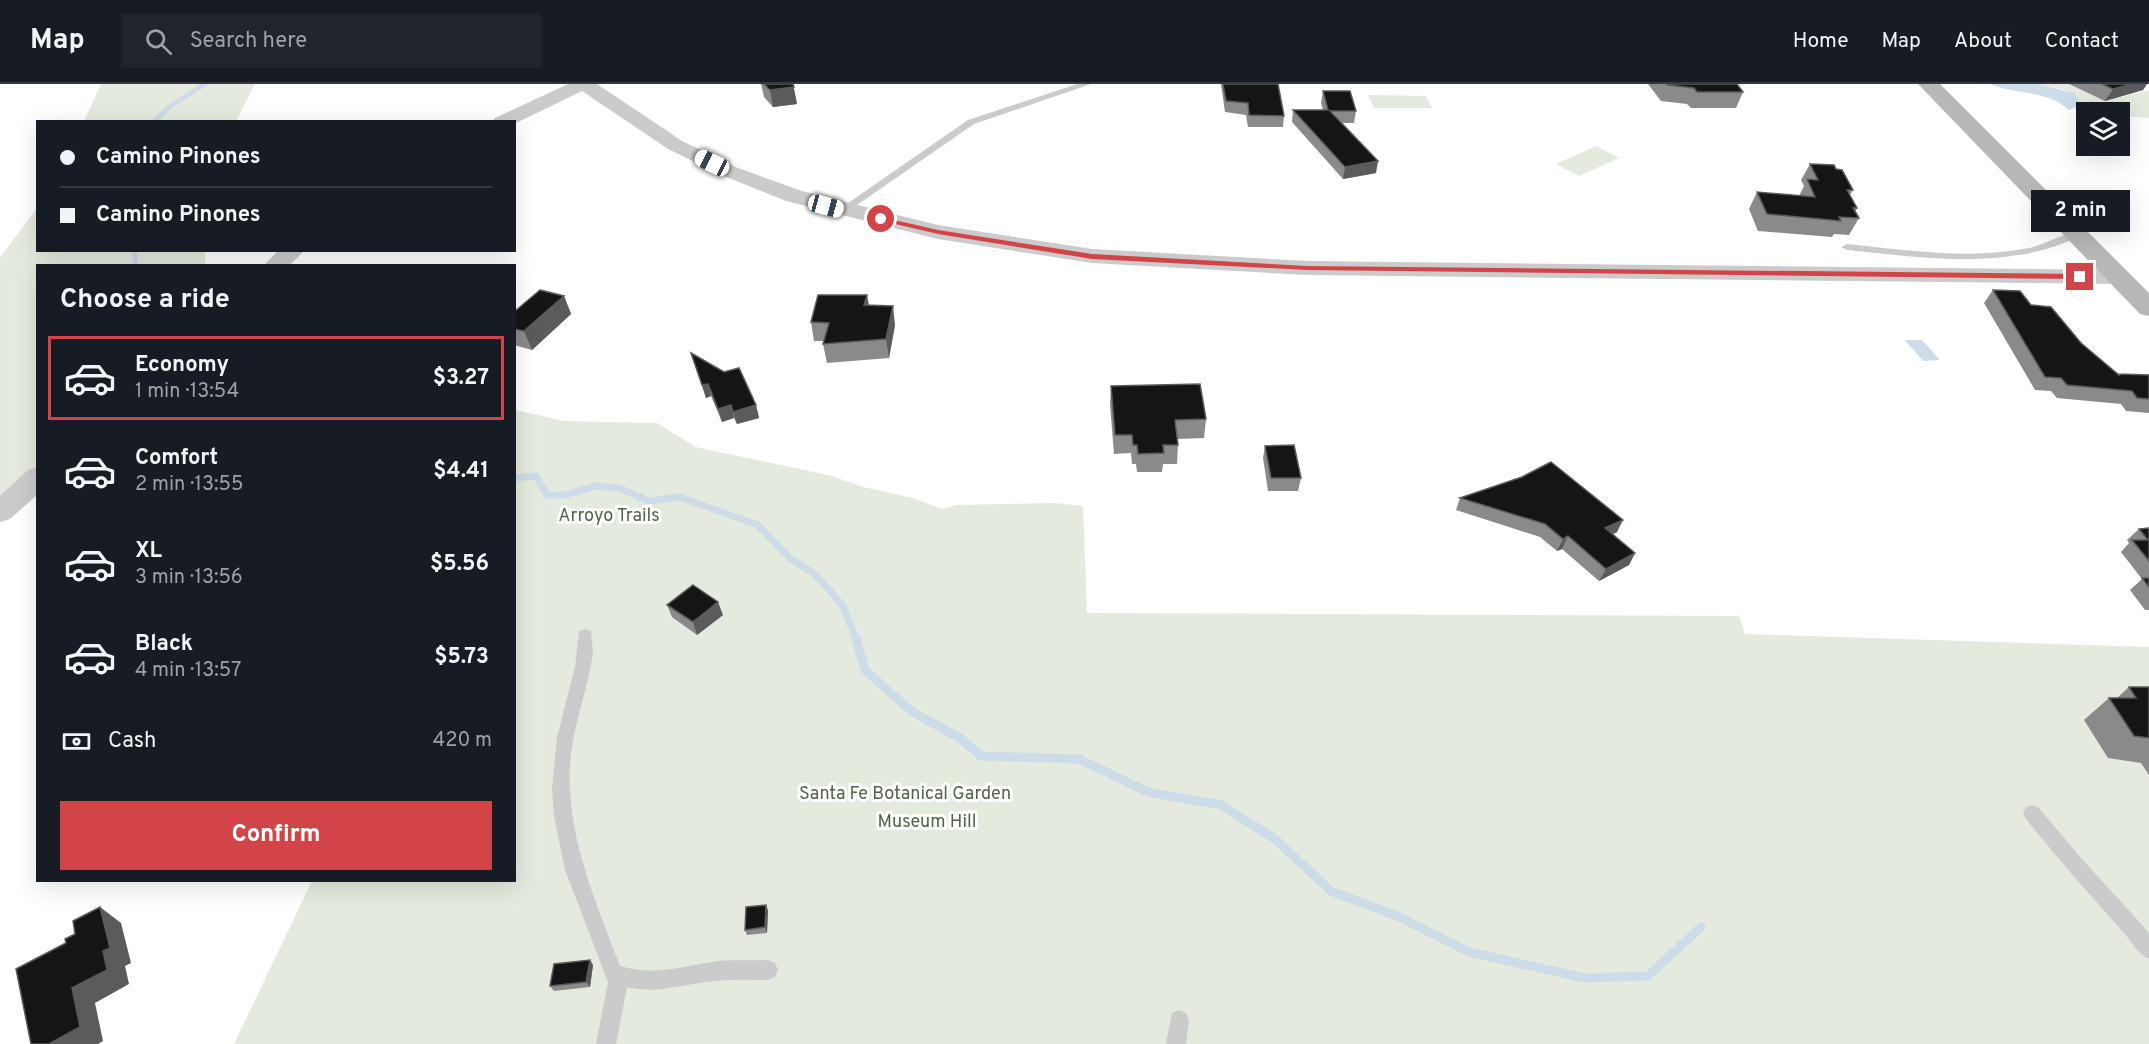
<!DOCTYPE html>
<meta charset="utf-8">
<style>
body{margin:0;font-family:Overpass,sans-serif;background:#20242c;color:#f1f3f6;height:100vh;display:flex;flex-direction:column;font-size:22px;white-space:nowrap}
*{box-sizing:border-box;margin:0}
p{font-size:20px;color:#9ea1a6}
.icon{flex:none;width:33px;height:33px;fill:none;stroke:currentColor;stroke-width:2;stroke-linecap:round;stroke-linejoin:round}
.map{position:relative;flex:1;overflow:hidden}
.panel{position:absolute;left:36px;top:180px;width:480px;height:618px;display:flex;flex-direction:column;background:#171b24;border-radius:0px;box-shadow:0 6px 24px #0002}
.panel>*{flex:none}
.hud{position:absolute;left:36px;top:36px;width:480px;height:132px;border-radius:0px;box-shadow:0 6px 24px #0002;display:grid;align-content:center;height:132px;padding:0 24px;background:#171b24}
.buttons{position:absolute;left:2076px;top:18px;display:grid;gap:12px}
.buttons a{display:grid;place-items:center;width:54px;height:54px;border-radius:0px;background:#171b24;box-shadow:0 6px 24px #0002;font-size:30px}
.end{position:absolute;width:27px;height:27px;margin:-14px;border:8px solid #d24447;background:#fff;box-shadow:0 0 0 3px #fff}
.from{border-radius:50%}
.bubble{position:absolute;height:42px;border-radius:0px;background:#171b24;box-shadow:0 6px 24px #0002;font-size:20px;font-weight:700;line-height:42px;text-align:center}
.car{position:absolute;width:18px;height:36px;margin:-18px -9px;border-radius:8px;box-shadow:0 0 4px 2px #0007;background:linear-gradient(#fff 24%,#345 0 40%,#fff 0 76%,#345 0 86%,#fff 0)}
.hud b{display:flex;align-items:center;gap:21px;height:57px;font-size:22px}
.hud b+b{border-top:2px solid #363941}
.hud i{width:15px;height:15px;background:#f1f3f6}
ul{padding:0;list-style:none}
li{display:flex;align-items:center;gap:18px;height:84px;margin:0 12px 9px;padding:0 12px;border:3px solid transparent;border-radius:0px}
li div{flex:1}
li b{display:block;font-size:22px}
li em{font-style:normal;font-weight:700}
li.active{border-color:#d24447}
li>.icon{width:54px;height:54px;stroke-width:1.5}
h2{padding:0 24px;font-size:27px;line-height:72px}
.pay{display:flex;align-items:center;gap:15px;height:66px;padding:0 24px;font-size:22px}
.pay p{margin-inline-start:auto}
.primary-button{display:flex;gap:12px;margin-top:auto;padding:12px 24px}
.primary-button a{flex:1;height:69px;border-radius:0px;background:#d24447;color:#fff;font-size:24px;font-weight:700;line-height:69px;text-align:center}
header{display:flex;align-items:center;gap:36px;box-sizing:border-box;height:84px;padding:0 30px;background:#171b24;border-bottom:2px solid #363941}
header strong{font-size:28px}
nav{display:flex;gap:33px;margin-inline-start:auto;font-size:21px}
.search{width:420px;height:54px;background:#20242c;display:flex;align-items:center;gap:15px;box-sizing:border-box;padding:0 21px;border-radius:0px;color:#9ea1a6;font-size:22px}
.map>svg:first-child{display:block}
.green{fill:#e4eade}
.water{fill:#ccdce8}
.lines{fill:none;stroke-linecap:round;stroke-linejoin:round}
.stream-far2{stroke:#ccdce8;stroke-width:5}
.stream-far1{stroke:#ccdce8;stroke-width:7}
.stream{stroke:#ccdce8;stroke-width:9}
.lane{fill:#cbcbcb;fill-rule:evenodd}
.street{fill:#cbcbcb;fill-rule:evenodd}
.secondary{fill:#b8b8b8;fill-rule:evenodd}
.wall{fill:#8a8a8a}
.shaded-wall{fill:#5b5b5b}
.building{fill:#151515;stroke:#5b5b5b;stroke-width:1.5}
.route{fill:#d24447}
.labels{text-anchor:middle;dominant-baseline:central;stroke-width:6;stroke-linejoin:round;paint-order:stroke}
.park-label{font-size:18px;fill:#506541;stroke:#fff}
</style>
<header>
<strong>Map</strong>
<div class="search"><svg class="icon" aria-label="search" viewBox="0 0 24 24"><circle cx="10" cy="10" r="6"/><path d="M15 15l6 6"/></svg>Search here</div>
<nav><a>Home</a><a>Map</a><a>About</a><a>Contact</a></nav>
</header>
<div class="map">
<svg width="2149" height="960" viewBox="0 0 2149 960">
<rect width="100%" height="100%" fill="#fff"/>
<g class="green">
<polygon points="101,0 255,0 236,37 84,37"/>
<polygon points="2038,0 2069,0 2105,17 2149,6 2149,34 2120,32 2120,28 2106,28 2094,24 2085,29 2074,25 2079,22 2066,6"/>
<polygon points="1368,11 1426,12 1432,24 1374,24"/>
<polygon points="1596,62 1619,74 1579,92 1556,80"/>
<polygon points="37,124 38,166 205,167 205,181 38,182 37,383 0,416 0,174"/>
<polygon points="515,326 564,337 657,339 696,363 832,392 863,403 913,414 942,425 957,421 1054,419 1083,422 1087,529 1739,532 1745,550 2149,563 2149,960 234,960 312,797 514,796"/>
</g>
<g class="water">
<path d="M1991,0H2038L2074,9L2081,20L2069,26C2048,6 2016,11 1991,0Z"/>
<polygon points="1905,256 1922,256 1940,276 1923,277"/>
</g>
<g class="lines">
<g class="stream-far2">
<polyline points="154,38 169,23 205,0"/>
<polyline points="135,166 135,182"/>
</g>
<polyline class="stream-far1" points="514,394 536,392 547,411 565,411 596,402 619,404 649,417 679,413 758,441 790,474 815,490 843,522 856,555"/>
<polyline class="stream" points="856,554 865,586 911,627 960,654 981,672 1079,675 1148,708 1221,721 1275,755 1331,807 1397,832 1469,868 1584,894 1648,892 1701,843"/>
<g class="lane">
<polygon points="1077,0 1091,0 974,40 847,128 838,126 968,36"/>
<path d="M2077,147L2081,148V152C2008,187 1925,174 1847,166L1841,163L1847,160C1906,166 1970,176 2029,164C2046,160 2060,151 2077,147Z"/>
<path d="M585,545L591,547L593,567C589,602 575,635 571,670C563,745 594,813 620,882C652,892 680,883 712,878C730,875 750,877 768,876L775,879L778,886L775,893L768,896C751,896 733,895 716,897C684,899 659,911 627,903L616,960H596L608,898L565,786L554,732L552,705L557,653L575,583L579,547Z"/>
<path d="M2032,721L2038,723L2081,774L2144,843L2149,850V875C2138,871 2132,858 2124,849C2090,811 2057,774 2026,735L2023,729L2026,723Z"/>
<polygon points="1179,926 1186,929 1189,936 1186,960 1166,960 1172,929"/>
</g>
<g class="street">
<polygon points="568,0 597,0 682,57 738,84 802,107 938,141 1092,165 1307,177 2119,186 2127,188 2131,193 2127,198 2119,200 1307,191 1092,179 938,155 786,117 724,92 668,65 582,7 514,40 492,38 495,34"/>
<polygon points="279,166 305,166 289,182 263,182"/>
<polygon points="38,383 38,410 10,435 0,438 0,412 28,386"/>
</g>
<polygon class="secondary" points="1918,0 1940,0 2149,209 2149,232 2140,230"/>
</g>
<g class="wall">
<polygon points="761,0 793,0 797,20 773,23 764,13"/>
<polygon points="1221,0 1278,0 1284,32 1283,43 1248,43 1246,31 1225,28"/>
<polygon points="1648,0 1737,0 1743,8 1736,24 1691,24 1687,20 1661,17"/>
<polygon points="2069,0 2147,0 2143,6 2105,17"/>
<polygon points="1323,7 1356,27 1354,39 1342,39 1376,89 1343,95 1292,38 1293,26 1323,26 1321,19"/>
<polygon points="1810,80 1836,85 1853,106 1850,111 1857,124 1855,128 1859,134 1849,151 1834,150 1832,153 1758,147 1749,125 1757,108 1799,112 1804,102 1801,96"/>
<polygon points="1993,206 2031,221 2081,259 2119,291 2149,291 2149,329 2126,327 2121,320 2057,314 2051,307 2035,306 1984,219"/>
<polygon points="867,211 869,221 895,241 889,274 827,279 823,260 824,257 814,257 811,238"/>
<polygon points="564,212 571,230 532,266 514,261 514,228"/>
<polygon points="691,269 756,321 759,334 737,340 734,334 722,338 711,312 706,314"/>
<polygon points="1111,302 1206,335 1204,354 1177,355 1178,361 1177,380 1163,380 1162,388 1137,388 1136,380 1132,380 1131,369 1114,370 1110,321"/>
<polygon points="1265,362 1301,394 1298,407 1268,407 1263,374"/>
<polygon points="1460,414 1617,448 1613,450 1635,469 1629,481 1599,497 1562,465 1557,467 1540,453 1456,426"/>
<polygon points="2149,444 2149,526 2145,526 2130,506 2142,495 2121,468 2129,459 2127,456 2139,445"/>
<polygon points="667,521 723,531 697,551 672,533"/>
<polygon points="2129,603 2149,603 2149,691 2141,679 2108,674 2084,636 2109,614 2117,614"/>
<polygon points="768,826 767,849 747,851 745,846"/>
<polygon points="590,876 593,881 590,903 554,907 550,902"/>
</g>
<g class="shaded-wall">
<polygon points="793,0 797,20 773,23 770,6"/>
<polygon points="2132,0 2147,0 2143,6 2105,17 2113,5"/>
<polygon points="1378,77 1376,89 1343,95 1345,83"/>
<polygon points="867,211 870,230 864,221"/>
<polygon points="564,212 571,230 532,266 524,247"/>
<polygon points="893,222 895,241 889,274 886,255"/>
<polygon points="708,300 711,312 706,314 702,301"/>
<polygon points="731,321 734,334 722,338 718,325"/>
<polygon points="756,321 759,334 737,340 733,328"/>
<polygon points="1623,436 1617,448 1599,457 1605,444"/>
<polygon points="1568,452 1562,465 1557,467 1563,455"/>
<polygon points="1635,469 1629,481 1599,497 1606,485"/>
<polygon points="718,518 723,531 697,551 693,538"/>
<polygon points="766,821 768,826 767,849 765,843"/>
<polygon points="100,823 121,839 131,879 125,882 129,900 95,919 103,957 98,960 49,960 72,904 103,867"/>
<polygon points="590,876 593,881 590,903 586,898"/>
</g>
<g class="building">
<polygon points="764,0 793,0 794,3 770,6"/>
<polygon points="1223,0 1278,0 1284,32 1249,31 1248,19 1226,17"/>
<polygon points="1666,0 1737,0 1743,8 1697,8 1694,4 1668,1"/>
<polygon points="2102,0 2132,0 2113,5"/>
<polygon points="1323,7 1350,7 1356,27 1330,27 1378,77 1345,83 1293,26 1328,26"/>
<polygon points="1810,80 1834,81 1836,85 1842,86 1853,106 1847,106 1857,124 1853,124 1859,134 1839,133 1841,137 1767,130 1757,108 1815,113 1807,95 1818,96"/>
<polygon points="540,206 564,212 524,247 514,245 514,228"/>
<polygon points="1993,206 2020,207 2031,221 2051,223 2081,259 2120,292 2119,290 2149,291 2149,315 2137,314 2132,307 2067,301 2061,294 2045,293"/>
<polygon points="818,211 867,211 864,221 893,222 886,255 823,260 829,239 811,238"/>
<polygon points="691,269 724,288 739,284 756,321 733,328 731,321 718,325 708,300 702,301"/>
<polygon points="1200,300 1206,335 1175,336 1178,361 1163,361 1164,369 1138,370 1137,361 1133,361 1132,351 1115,351 1111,302"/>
<polygon points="1294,361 1301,394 1271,394 1265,362"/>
<polygon points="1551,378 1623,436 1605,444 1635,469 1606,485 1568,452 1563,455 1545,440 1460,414 1522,393"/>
<polygon points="2149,444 2149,477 2132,456 2148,456 2139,445"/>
<polygon points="2142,494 2149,494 2149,503"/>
<polygon points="693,501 718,518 693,538 667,521"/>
<polygon points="2129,603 2149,603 2149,654 2134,652 2109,614 2136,614"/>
<polygon points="766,821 765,843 745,846 746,823"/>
<polygon points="100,823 110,864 103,867 107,886 72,904 80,943 49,960 31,960 16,885 66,859 65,855 75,850 73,837"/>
<polygon points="590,876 586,898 550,902 554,880"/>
</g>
<polygon class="route" points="881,133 938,146 1092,170 1307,182 2080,190 2084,193 2080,195 1307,186 1092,175 938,150 878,136"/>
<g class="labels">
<g class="park-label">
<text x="609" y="432">Arroyo Trails</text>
<text x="905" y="710">Santa Fe Botanical Garden</text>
<text x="927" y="738">Museum Hill</text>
</g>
</g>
</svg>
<div class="buttons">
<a><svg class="icon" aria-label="layers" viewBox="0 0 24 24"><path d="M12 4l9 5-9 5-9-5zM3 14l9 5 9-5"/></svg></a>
</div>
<i class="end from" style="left:881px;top:135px"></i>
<i class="end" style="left:2080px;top:193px"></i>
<div class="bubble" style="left:2031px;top:106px;width:99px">2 min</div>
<i class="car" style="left:712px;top:79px;rotate:296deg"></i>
<i class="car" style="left:826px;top:122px;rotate:105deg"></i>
<div class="hud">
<b><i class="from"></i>Camino Pinones</b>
<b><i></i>Camino Pinones</b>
</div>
<section class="panel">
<h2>Choose a ride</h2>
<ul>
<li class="active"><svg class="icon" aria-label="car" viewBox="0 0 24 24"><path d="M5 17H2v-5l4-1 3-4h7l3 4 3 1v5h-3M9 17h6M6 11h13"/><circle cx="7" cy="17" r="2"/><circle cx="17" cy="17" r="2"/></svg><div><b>Economy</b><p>1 min · 13:54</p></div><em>$3.27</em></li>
<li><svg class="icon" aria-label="car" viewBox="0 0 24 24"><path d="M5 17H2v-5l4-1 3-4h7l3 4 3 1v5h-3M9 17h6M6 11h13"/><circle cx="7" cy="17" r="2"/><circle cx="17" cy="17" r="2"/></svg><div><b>Comfort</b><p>2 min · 13:55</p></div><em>$4.41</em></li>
<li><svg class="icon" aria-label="car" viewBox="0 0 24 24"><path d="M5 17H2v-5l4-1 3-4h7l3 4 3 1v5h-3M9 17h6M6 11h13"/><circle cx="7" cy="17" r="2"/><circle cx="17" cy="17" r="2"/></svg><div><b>XL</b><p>3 min · 13:56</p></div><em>$5.56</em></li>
<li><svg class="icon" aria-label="car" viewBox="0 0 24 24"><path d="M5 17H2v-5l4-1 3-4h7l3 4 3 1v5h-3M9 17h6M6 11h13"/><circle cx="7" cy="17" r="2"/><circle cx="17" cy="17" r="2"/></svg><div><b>Black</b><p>4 min · 13:57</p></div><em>$5.73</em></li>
</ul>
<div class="pay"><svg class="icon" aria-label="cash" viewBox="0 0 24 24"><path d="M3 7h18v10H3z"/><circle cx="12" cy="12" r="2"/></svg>Cash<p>420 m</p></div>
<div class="primary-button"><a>Confirm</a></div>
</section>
</div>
